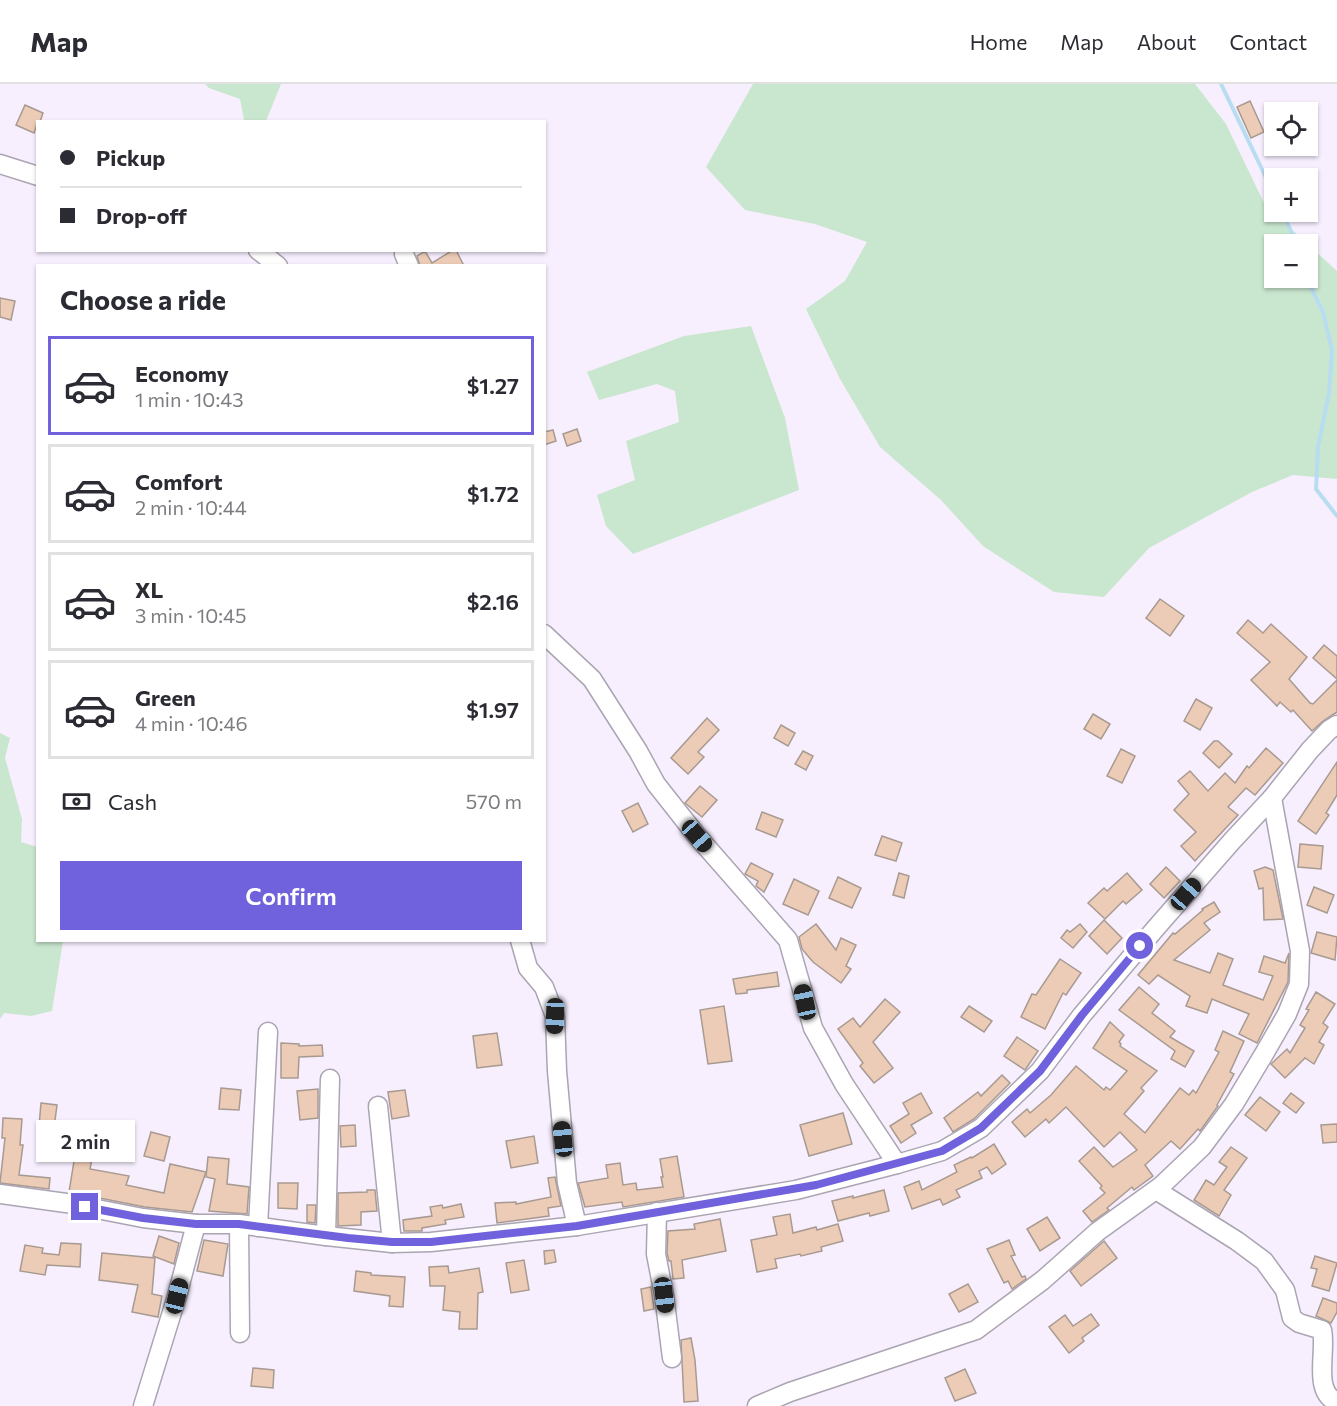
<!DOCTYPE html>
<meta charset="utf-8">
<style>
body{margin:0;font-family:Commissioner,sans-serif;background:#f7f7f7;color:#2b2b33;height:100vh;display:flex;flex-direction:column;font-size:22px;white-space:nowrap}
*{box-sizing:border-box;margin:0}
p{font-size:20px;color:#7c7c81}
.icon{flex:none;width:33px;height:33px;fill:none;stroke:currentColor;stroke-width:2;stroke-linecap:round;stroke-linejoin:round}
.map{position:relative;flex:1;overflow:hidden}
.details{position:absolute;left:36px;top:180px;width:510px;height:678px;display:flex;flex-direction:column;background:#fff;border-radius:0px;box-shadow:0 2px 4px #0004}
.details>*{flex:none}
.banner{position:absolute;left:36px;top:36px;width:510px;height:132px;border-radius:0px;box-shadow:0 2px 4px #0004;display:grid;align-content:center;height:132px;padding:0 24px;background:#fff}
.fabs{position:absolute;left:1264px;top:18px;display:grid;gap:12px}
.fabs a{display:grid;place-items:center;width:54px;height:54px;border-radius:0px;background:#fff;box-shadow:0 2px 4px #0004;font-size:30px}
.end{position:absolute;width:27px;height:27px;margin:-14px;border:8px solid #7062dc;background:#fff;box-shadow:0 0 0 3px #fff}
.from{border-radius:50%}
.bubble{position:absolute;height:42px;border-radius:0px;background:#fff;box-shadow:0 2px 4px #0004;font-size:20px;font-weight:600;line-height:42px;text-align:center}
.car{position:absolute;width:18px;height:36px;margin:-18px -9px;border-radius:8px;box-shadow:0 0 4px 2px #0007;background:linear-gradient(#222 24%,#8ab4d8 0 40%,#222 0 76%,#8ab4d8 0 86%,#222 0)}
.banner b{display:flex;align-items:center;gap:21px;height:57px;font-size:22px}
.banner b+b{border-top:2px solid #e1e1e2}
.banner i{width:15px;height:15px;background:#2b2b33}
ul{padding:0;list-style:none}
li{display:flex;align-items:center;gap:18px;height:99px;margin:0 12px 9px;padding:0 12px;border:3px solid #e1e1e2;border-radius:0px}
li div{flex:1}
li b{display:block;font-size:22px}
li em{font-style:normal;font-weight:600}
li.active{border-color:#7062dc}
li>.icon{width:54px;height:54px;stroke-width:1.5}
h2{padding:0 24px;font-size:27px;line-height:72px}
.pay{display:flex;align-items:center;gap:15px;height:66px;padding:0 24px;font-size:22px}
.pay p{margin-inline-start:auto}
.action{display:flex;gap:12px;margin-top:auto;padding:12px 24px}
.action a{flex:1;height:69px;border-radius:0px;background:#7062dc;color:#fff;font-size:24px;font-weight:600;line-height:69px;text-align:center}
header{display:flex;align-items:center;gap:36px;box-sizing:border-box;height:84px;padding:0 30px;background:#fff;border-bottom:2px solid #e1e1e2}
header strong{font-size:28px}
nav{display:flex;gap:33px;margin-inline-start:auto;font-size:21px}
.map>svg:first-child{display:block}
.green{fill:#c9e6cf;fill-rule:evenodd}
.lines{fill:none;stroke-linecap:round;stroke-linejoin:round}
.stream{stroke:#b8ddf0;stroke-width:4}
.building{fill:#ecccb7;stroke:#a89a91;stroke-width:1.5}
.minor-casing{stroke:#aba4b2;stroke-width:21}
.minor{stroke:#fff;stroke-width:18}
.route{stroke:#7062dc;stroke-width:8}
</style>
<header>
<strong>Map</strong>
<nav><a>Home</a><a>Map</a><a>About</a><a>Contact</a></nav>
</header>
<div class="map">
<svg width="1337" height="1322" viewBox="0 0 1337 1322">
<rect width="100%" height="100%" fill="#f7effe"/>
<g class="green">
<polygon points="205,0 281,0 266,37 247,37 244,36 240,15 209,4"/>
<path d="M753,0H1195L1226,40L1265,121L1337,187V395L1293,391L1252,408L1149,464L1104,513L1054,508L983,462L941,416L880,363L840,295L806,225L845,197L867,158L815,140L745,126L706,83ZM1275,160H1308V194H1275Z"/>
<polygon points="751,242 785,334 799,406 633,470 606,442 597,411 635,396 626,357 679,338 675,307 657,300 599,316 587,288 684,252"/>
<polygon points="0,649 10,654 5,674 22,735 21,758 37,763 38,856 63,857 52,927 31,932 4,929 0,935"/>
</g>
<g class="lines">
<g class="stream">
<polyline points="1221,0 1275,112"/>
<polyline points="1282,128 1297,160"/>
<polyline points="1306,194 1323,228 1332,266 1329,309 1318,363 1316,405 1337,432"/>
</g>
</g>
<g class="building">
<polygon points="1250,17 1264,48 1251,54 1237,23"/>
<polygon points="25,21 43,29 40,38 38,38 34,49 16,41"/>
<polygon points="453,166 456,166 464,182 420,182 417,172 425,167 432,179"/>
<polygon points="0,214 15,217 11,236 0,233"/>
<polygon points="577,345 581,357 567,362 563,350"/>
<polygon points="553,346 556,357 544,361 544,348"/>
<polygon points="1160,515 1184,532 1170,552 1146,534"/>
<polygon points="1248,536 1263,549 1271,540 1307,573 1289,595 1310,619 1313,620 1337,596 1337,628 1323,637 1312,647 1293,626 1291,628 1280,618 1277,622 1251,596 1270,578 1237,549"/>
<polygon points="1324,561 1337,572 1337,595 1313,574"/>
<polygon points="1196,615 1212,624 1200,646 1184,637"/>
<polygon points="1093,630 1110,640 1101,655 1084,645"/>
<polygon points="707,634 719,646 698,668 704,673 688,690 671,674"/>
<polygon points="781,641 795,649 788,662 774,654"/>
<polygon points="1214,657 1218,657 1232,670 1219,684 1203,669"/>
<polygon points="1266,664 1283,679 1255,711 1246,704 1228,723 1238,731 1195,777 1181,762 1196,748 1174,726 1189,710 1178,697 1190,687 1208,707 1225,689 1235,699 1247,682 1249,684"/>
<polygon points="1121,665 1135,672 1122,699 1107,692"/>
<polygon points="803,667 813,672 806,686 795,680"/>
<polygon points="1337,678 1337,711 1326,729 1329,731 1316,750 1298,737"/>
<polygon points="700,702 717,716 702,733 685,719"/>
<polygon points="638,719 648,740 633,748 622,727"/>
<polygon points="762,728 783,736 776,753 756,745"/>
<polygon points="882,752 902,759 896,777 875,771"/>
<polygon points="1300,760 1323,762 1321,785 1298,783"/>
<polygon points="751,779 773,790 764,808 756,802 758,797 745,790"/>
<polygon points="1166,783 1180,797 1164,814 1150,800"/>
<polygon points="1265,783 1273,786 1283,835 1264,836 1263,804 1259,805 1254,787"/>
<polygon points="899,789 909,792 904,814 893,811"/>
<polygon points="1127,789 1142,806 1126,820 1123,817 1105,835 1088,819 1104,804 1107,807"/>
<polygon points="838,793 861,804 852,824 829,814"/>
<polygon points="794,795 819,807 808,831 783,820"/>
<polygon points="1314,803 1334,811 1327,829 1307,821"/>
<polygon points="1214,818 1220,828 1204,839 1210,846 1174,876 1210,889 1218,869 1233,875 1223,901 1263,916 1273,892 1259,888 1264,872 1285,879 1289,869 1288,898 1257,959 1239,950 1249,930 1212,915 1207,929 1186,922 1190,912 1158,891 1149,900 1138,891 1173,849 1175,850 1203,826 1202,825"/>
<polygon points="1104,836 1122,854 1107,870 1089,852"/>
<polygon points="816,840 836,866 841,854 856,861 846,882 851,885 841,899 813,878 802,865 799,853"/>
<polygon points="1080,840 1087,848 1073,864 1061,854 1067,846 1070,848"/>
<polygon points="1317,848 1337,853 1335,876 1311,869"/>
<polygon points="1060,875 1081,889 1066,911 1063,909 1045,945 1021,933 1032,910 1036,911"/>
<polygon points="777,888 779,902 747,906 747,909 736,910 733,895"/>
<polygon points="1139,903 1159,920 1152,929 1175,947 1170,953 1194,967 1185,983 1171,975 1175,967 1119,926"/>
<polygon points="1316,908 1335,920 1323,939 1328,943 1319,958 1324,961 1314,980 1305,974 1285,994 1271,980 1287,965 1290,969 1305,944 1300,941 1309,926 1306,925"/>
<polygon points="885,915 900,928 873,958 893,984 874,999 860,982 863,979 838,945 853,934 860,943"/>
<polygon points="724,922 732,977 708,980 700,926"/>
<polygon points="969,922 992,937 984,948 961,933"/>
<polygon points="1110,938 1124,951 1119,958 1121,960 1120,962 1157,987 1141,1004 1144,1007 1124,1030 1145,1049 1180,1004 1189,1011 1193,1006 1196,1009 1219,968 1215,966 1223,947 1244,957 1230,988 1234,990 1217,1021 1218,1022 1200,1047 1198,1045 1180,1065 1171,1057 1145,1081 1153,1092 1134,1106 1132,1103 1107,1124 1109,1126 1092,1138 1083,1127 1105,1109 1100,1104 1102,1102 1079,1077 1094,1063 1113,1083 1137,1066 1120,1048 1104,1063 1066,1023 1049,1039 1046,1035 1025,1053 1012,1038 1027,1025 1030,1029 1051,1011 1076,982 1104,1006 1106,1003 1110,1006 1127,987 1093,964"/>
<polygon points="497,949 502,981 477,984 473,952"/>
<polygon points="1017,953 1038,967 1025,986 1004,972"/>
<polygon points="281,959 299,960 299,962 322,961 323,972 299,973 298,994 281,994"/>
<polygon points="1002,991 1010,999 974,1035 953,1048 944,1034 978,1008 981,1012"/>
<polygon points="221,1004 241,1006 239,1026 219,1025"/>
<polygon points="318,1005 318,1034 300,1036 297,1007"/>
<polygon points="405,1006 409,1032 392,1035 388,1008"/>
<polygon points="921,1009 932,1029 911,1041 916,1049 901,1059 890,1042 909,1030 903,1019"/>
<polygon points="1291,1009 1304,1019 1296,1029 1283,1019"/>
<polygon points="1260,1013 1280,1028 1266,1047 1245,1031"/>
<polygon points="41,1019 57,1021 54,1044 39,1042"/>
<polygon points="843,1029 852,1060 809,1072 800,1041"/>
<polygon points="3,1034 22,1035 20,1061 23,1061 19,1091 50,1094 49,1105 0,1099 5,1054 2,1054"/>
<polygon points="1337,1040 1337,1058 1323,1059 1321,1041"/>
<polygon points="355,1041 356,1062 341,1063 340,1042"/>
<polygon points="151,1048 170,1053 164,1077 144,1072"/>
<polygon points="534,1052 538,1079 511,1084 506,1057"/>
<polygon points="994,1060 1006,1080 992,1090 987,1083 979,1087 982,1094 956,1106 960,1113 943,1121 940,1115 912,1125 904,1103 919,1097 922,1106 957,1088 954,1081 971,1073 972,1074"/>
<polygon points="1231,1063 1247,1074 1224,1106 1231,1111 1219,1132 1194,1116 1206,1096 1214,1101 1227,1083 1219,1078"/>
<polygon points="76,1065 93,1069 90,1085 129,1092 126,1101 164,1109 170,1080 206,1088 192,1128 145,1123 69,1108"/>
<polygon points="677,1072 684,1113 623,1123 622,1118 585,1123 578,1099 608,1094 606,1081 620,1079 623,1101 636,1099 637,1106 663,1103 661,1093 663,1093 660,1075"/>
<polygon points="208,1073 229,1075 227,1100 249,1103 247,1130 209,1127 215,1095 206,1093"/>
<polygon points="555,1093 561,1122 548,1124 549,1132 497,1139 495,1119 516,1118 516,1120 551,1113 548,1094"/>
<polygon points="278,1099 298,1099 297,1125 278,1124"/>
<polygon points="367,1106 375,1106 377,1127 361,1128 361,1141 338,1142 338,1109 367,1108"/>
<polygon points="884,1106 889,1127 870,1132 869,1129 838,1137 832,1117 853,1112 853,1114"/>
<polygon points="461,1120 464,1133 445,1136 446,1140 422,1144 422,1147 404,1147 403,1136 432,1132 430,1123 442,1121 443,1124"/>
<polygon points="307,1121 316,1121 315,1139 307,1138"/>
<polygon points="790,1130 793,1149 816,1143 817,1146 838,1140 843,1157 821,1163 822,1167 801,1172 800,1170 775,1175 777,1184 757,1188 751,1156 777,1151 773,1133"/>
<polygon points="1047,1133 1060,1154 1040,1167 1027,1145"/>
<polygon points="720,1135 726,1167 682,1176 684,1194 673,1195 671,1177 669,1177 667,1169 668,1147 695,1145 694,1140"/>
<polygon points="159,1152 179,1159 174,1180 153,1172"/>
<polygon points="204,1156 228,1160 223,1192 197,1187"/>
<polygon points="1009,1156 1015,1171 1011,1172 1022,1193 1025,1192 1026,1195 1012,1205 1008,1197 1004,1199 987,1165"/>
<polygon points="1104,1157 1117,1174 1081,1202 1070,1187"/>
<polygon points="61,1159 81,1160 80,1183 47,1181 45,1191 20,1187 25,1161 43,1164 42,1169 59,1171"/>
<polygon points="554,1166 556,1178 545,1180 544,1167"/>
<polygon points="102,1169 155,1174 152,1210 162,1212 158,1233 132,1228 138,1201 99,1196"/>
<polygon points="1315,1172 1337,1179 1329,1207 1312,1202 1317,1185 1311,1184"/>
<polygon points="524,1176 529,1206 511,1209 506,1179"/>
<polygon points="448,1182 449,1189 479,1184 483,1208 478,1209 477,1245 459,1245 460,1228 443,1226 445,1202 430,1202 429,1183"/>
<polygon points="356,1187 371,1189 371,1191 405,1193 403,1223 389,1222 390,1212 354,1207"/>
<polygon points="968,1200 978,1218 959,1228 949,1210"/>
<polygon points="651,1203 654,1225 644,1227 641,1205"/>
<polygon points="1323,1214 1337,1219 1337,1228 1331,1239 1316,1232"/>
<polygon points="1091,1230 1099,1241 1082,1254 1084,1257 1069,1269 1049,1243 1065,1231 1073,1242"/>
<polygon points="691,1254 695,1276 698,1317 684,1318 681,1256"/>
<polygon points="253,1284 274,1286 273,1304 251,1302"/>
<polygon points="965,1285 976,1309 955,1317 945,1294"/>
</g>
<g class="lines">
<defs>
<g id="minor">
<polyline points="0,80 38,92"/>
<polyline points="258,166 278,182"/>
<polyline points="404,170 409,182"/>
<polyline points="544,550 592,595 638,667 656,700 697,752 788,856 813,944 844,1000 897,1080"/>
<polyline points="520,856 528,884 544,903 555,932 557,987 567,1099 577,1142"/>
<polyline points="378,1022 392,1159"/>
<path d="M1156,1106L1237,1157L1264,1177L1285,1206L1292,1234L1299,1239L1322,1246C1327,1267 1312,1308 1337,1318"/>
<polyline points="0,1110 66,1119 143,1134 196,1140 239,1140 326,1152 392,1159 431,1158 577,1142 796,1106 897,1080 942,1067 981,1044 1040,987 1082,931 1155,845 1232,757 1272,714 1310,666 1329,646 1337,641"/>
<polyline points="657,1128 656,1170 664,1211 672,1274"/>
<polyline points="239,1140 240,1249"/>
<polyline points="258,1143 268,948"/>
<polyline points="326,1152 330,995"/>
<polyline points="143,1322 177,1212 196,1140"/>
<polyline points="757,1322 790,1308 976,1246 1043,1196 1097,1148 1161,1102 1202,1063 1234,1020 1264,970 1287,930 1299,900 1300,867 1272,714"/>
</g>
</defs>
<use href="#minor" class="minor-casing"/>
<use href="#minor" class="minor"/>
</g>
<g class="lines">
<polyline class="route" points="85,1123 143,1134 196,1140 239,1140 348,1154 392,1158 431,1158 577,1142 816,1101 942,1067 981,1044 1040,987 1082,931 1140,862"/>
</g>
</svg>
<div class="fabs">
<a><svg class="icon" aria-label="locate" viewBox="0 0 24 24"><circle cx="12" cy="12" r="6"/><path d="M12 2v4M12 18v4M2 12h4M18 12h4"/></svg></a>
<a>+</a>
<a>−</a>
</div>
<i class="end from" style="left:1140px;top:862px"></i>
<i class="end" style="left:85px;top:1123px"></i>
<div class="bubble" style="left:36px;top:1036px;width:99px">2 min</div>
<i class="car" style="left:697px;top:752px;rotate:139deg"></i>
<i class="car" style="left:1186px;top:810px;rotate:41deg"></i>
<i class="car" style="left:805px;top:918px;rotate:348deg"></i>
<i class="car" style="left:555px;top:932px;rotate:182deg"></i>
<i class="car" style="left:563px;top:1055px;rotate:354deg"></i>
<i class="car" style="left:664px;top:1211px;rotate:173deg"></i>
<i class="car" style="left:177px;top:1212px;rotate:14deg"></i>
<div class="banner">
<b><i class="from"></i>Pickup</b>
<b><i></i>Drop-off</b>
</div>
<section class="details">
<h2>Choose a ride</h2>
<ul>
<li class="active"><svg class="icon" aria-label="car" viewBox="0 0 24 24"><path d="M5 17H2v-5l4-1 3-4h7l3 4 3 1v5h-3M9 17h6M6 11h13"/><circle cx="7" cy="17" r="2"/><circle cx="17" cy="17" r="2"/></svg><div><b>Economy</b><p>1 min · 10:43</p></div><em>$1.27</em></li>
<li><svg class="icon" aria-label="car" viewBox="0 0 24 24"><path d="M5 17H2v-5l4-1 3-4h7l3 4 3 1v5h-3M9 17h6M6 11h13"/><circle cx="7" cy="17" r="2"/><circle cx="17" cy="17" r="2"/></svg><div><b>Comfort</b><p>2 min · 10:44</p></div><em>$1.72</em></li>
<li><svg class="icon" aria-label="car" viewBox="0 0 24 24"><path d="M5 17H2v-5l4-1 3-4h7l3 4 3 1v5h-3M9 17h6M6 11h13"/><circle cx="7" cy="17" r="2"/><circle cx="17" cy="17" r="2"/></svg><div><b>XL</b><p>3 min · 10:45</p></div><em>$2.16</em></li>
<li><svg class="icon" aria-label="car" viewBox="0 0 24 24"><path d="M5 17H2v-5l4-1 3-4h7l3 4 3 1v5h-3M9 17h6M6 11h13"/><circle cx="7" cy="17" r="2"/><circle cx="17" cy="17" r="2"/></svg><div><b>Green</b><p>4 min · 10:46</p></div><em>$1.97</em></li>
</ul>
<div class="pay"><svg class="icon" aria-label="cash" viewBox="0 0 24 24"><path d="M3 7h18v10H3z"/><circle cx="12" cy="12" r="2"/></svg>Cash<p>570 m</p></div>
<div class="action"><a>Confirm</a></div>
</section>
</div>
